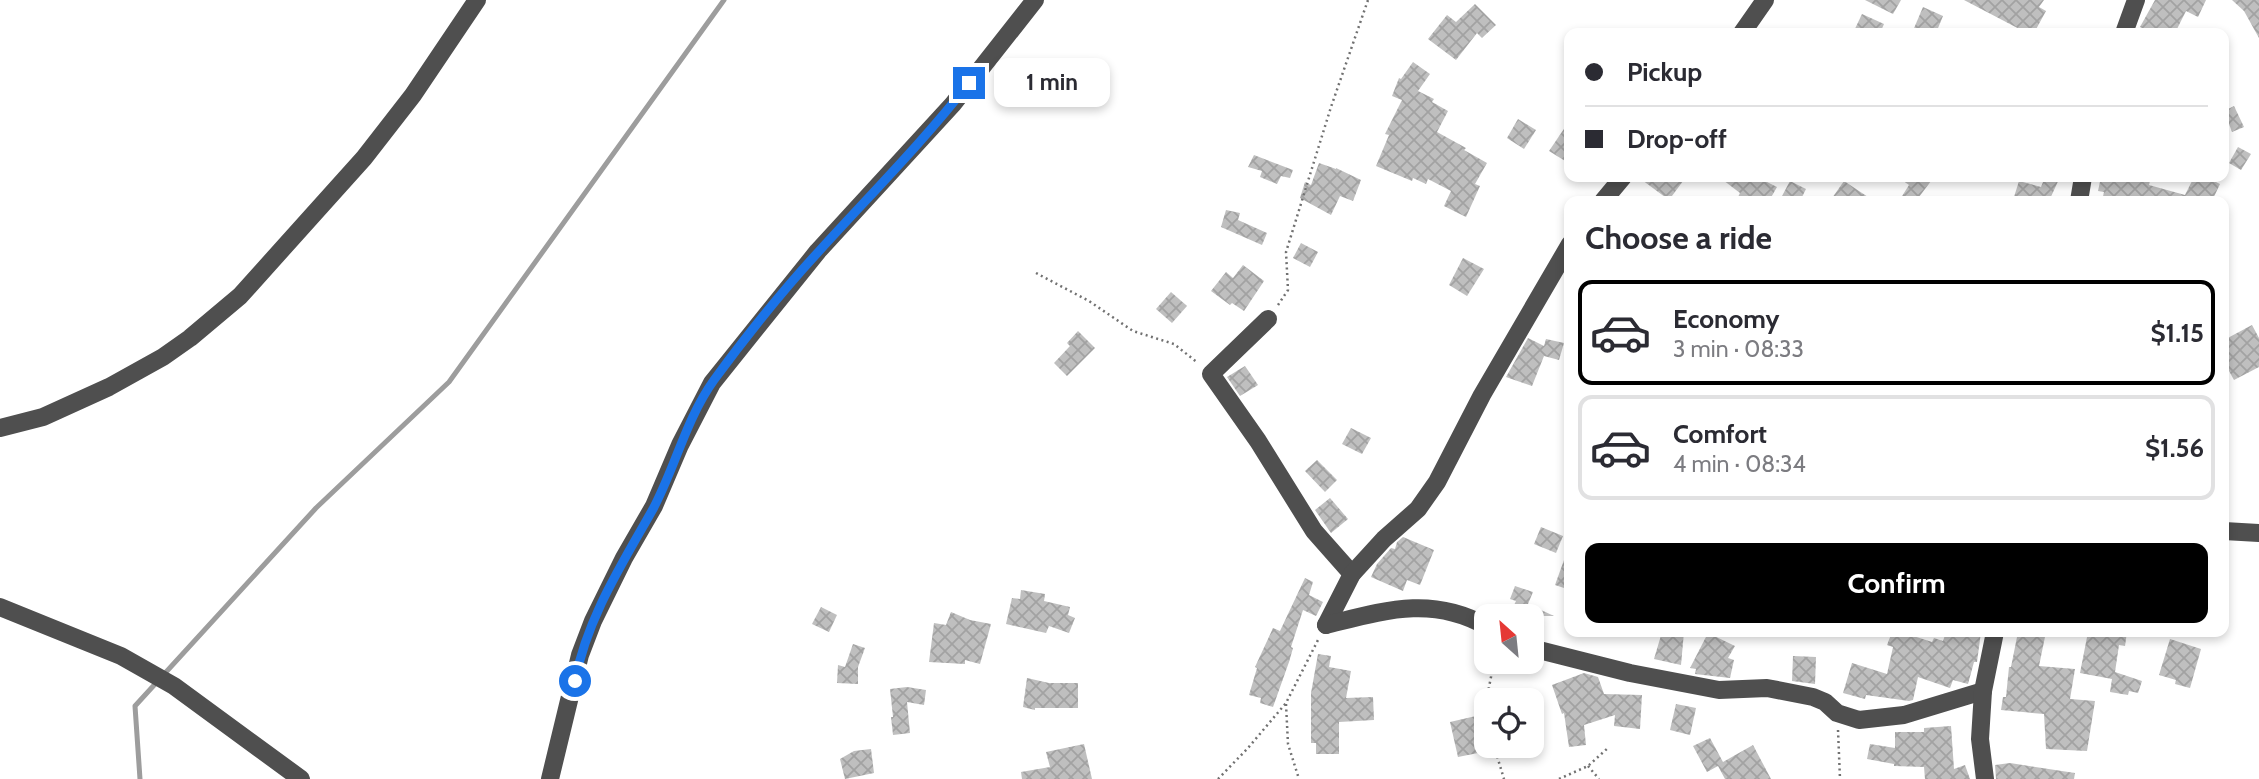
<!DOCTYPE html>
<meta charset="utf-8">
<style>
body{margin:0;font-family:Cabin,sans-serif;background:#f2f2f3;color:#2b2b33;height:100vh;display:flex;flex-direction:column;font-size:26px;white-space:nowrap}
*{box-sizing:border-box;margin:0}
p{font-size:23px;color:#7c7c81}
.icon{flex:none;width:38px;height:38px;fill:none;stroke:currentColor;stroke-width:2;stroke-linecap:round;stroke-linejoin:round}
.map{position:relative;flex:1;overflow:hidden}
.panel{position:absolute;left:1564px;top:196px;width:665px;height:441px;display:flex;flex-direction:column;background:#fff;border-radius:14px;box-shadow:0 4px 10px #0003}
.panel>*{flex:none}
.guide{position:absolute;left:1564px;top:28px;width:665px;height:154px;border-radius:14px;box-shadow:0 4px 10px #0003;display:grid;align-content:center;height:154px;padding:0 21px;background:#fff}
.needle{width:46px;rotate:333deg}
.tools{position:absolute;left:1474px;top:604px;display:grid;gap:14px}
.tools a{display:grid;place-items:center;width:70px;height:70px;border-radius:14px;background:#fff;box-shadow:0 4px 10px #0003;font-size:35px}
.end{position:absolute;width:32px;height:32px;margin:-16px;border:9px solid #1a73e8;background:#fff;box-shadow:0 0 0 4px #fff}
.from{border-radius:50%}
.bubble{position:absolute;height:49px;border-radius:14px;background:#fff;box-shadow:0 4px 10px #0003;font-size:23px;font-weight:800;line-height:49px;text-align:center}
.guide b{display:flex;align-items:center;gap:24px;height:66px;font-size:26px}
.guide b+b{border-top:2px solid #e1e1e2}
.guide i{width:18px;height:18px;background:#2b2b33}
ul{padding:0;list-style:none}
li{display:flex;align-items:center;gap:21px;height:105px;margin:0 14px 10px;padding:0 7px;border:4px solid #e1e1e2;border-radius:14px}
li div{flex:1}
li b{display:block;font-size:26px}
li em{font-style:normal;font-weight:800}
li.selected{border-color:#000}
li>.icon{width:63px;height:63px;stroke-width:1.5}
h2{padding:0 21px;font-size:32px;line-height:84px}
.action{display:flex;gap:14px;margin-top:auto;padding:14px 21px}
.action a{flex:1;height:80px;border-radius:14px;background:#000;color:#fff;font-size:28px;font-weight:800;line-height:80px;text-align:center}
.map>svg:first-child{display:block}
.lines{fill:none;stroke-linecap:round;stroke-linejoin:round}
.stream{stroke:#9d9d9d;stroke-width:5}
.building{fill:url(#building-cross-hatch)}
.path{stroke:#717171;stroke-width:2.5;stroke-dasharray:2 3.5;stroke-linecap:butt}
.minor{stroke:#4f4f4f;stroke-width:18}
.route{stroke:#1a73e8;stroke-width:9}
</style>
<div class="map">
<svg width="2259" height="779" viewBox="0 0 2259 779">
<defs>
<pattern id="building-cross-hatch" width="8" height="8" patternUnits="userSpaceOnUse" patternTransform="scale(1.75)"><rect width="8" height="8" fill="#bfbfbf"/><path d="M0 0l8 8M0 8l8-8" fill="none" stroke="#a2a2a2"/></pattern>
</defs>
<rect width="100%" height="100%" fill="#fff"/>
<g class="lines">
<polyline class="stream" points="140,779 135,706 316,508 449,382 724,0"/>
</g>
<g class="building">
<polygon points="1865,0 1901,0 1893,14"/>
<polygon points="1964,0 2044,0 2039,7 2046,11 2034,33 2027,33"/>
<polygon points="2155,0 2206,0 2198,17 2186,11 2175,33 2153,33 2140,27"/>
<polygon points="2232,0 2259,0 2259,38 2244,11"/>
<polygon points="1475,4 1496,25 1482,38 1477,33 1456,60 1428,39 1447,15 1456,22"/>
<polygon points="1923,7 1943,16 1936,33 1912,33"/>
<polygon points="1862,14 1884,24 1880,33 1853,33"/>
<polygon points="1413,62 1430,74 1418,91 1434,99 1432,102 1448,111 1437,132 1466,148 1464,150 1487,163 1475,184 1480,186 1466,217 1444,206 1451,191 1428,179 1426,184 1413,178 1412,181 1376,166 1389,135 1385,134 1402,100 1392,96 1399,78 1401,79"/>
<polygon points="2234,106 2244,127 2232,132 2224,111"/>
<polygon points="1518,119 1536,130 1524,149 1507,138"/>
<polygon points="1570,120 1570,164 1549,151"/>
<polygon points="2238,147 2251,154 2241,170 2229,163"/>
<polygon points="1254,155 1293,170 1290,178 1281,176 1277,184 1260,177 1262,171 1248,167"/>
<polygon points="1319,163 1336,169 1336,168 1361,180 1353,201 1340,196 1331,215 1300,198 1305,182 1311,185"/>
<polygon points="1638,177 1686,177 1669,200"/>
<polygon points="1719,177 1757,177 1777,187 1769,201 1736,201 1740,193"/>
<polygon points="1898,177 1934,177 1916,201 1899,201 1909,185"/>
<polygon points="2045,177 2060,177 2049,201 2031,199 2030,201 2014,197 2019,181 2041,187"/>
<polygon points="2101,177 2151,177 2149,185 2185,195 2194,177 2206,177 2220,184 2212,201 2102,201 2104,192 2098,191"/>
<polygon points="1790,181 1806,189 1800,201 1793,201 1782,196"/>
<polygon points="1844,181 1874,201 1830,201"/>
<polygon points="1226,210 1240,213 1238,220 1267,233 1262,245 1221,227"/>
<polygon points="1301,243 1318,252 1310,267 1293,258"/>
<polygon points="1463,258 1484,269 1467,296 1449,285"/>
<polygon points="1243,265 1264,281 1244,311 1232,303 1230,305 1211,291 1226,272 1233,278"/>
<polygon points="1171,292 1187,306 1172,323 1156,309"/>
<polygon points="2252,325 2259,338 2259,367 2234,380 2224,362 2224,340"/>
<polygon points="1078,331 1095,348 1067,376 1054,363 1070,346 1067,343"/>
<polygon points="1528,338 1544,346 1546,339 1564,343 1559,360 1544,356 1532,386 1506,377"/>
<polygon points="1245,366 1258,385 1240,396 1227,377"/>
<polygon points="1351,428 1371,438 1362,454 1342,444"/>
<polygon points="1317,460 1337,480 1325,492 1305,471"/>
<polygon points="1330,498 1348,519 1331,533 1315,510"/>
<polygon points="1541,527 1563,536 1556,553 1534,544"/>
<polygon points="1403,537 1434,550 1420,585 1407,580 1403,591 1371,577 1377,564 1391,548 1395,549 1397,542"/>
<polygon points="1568,549 1570,549 1570,590 1555,585"/>
<polygon points="1305,578 1313,582 1309,595 1323,602 1316,616 1303,610 1291,647 1293,648 1289,662 1273,707 1260,703 1261,698 1249,695 1257,668 1255,667 1273,628 1280,631"/>
<polygon points="1515,586 1533,592 1528,604 1554,616 1509,616 1516,601 1510,599"/>
<polygon points="1021,590 1045,594 1044,601 1070,607 1068,615 1075,618 1069,633 1049,626 1046,633 1006,624 1012,598 1020,599"/>
<polygon points="821,607 837,615 829,632 812,624"/>
<polygon points="951,612 970,620 991,624 980,664 965,660 965,664 929,662 934,623 946,625"/>
<polygon points="1662,632 1684,632 1681,665 1654,659"/>
<polygon points="1892,632 1901,632 1932,642 1934,638 1943,641 1946,632 1981,632 1977,662 1974,662 1968,684 1953,680 1950,688 1918,677 1913,700 1909,701 1866,695 1865,699 1843,693 1852,663 1887,674 1893,647 1887,645"/>
<polygon points="2018,632 2046,632 2039,666 2075,669 2070,699 2095,701 2087,751 2046,749 2044,714 2001,710 2003,697 2006,697 2009,667 2011,667"/>
<polygon points="2088,632 2127,632 2125,646 2119,645 2115,672 2142,681 2138,693 2129,691 2128,695 2110,692 2112,679 2080,673"/>
<polygon points="1708,633 1735,646 1728,658 1734,660 1730,678 1695,674 1696,669 1690,668"/>
<polygon points="2170,639 2201,649 2190,688 2175,684 2176,680 2159,675"/>
<polygon points="853,644 865,648 858,667 858,684 837,683 838,665 845,667"/>
<polygon points="1318,654 1331,656 1329,667 1351,671 1346,698 1373,697 1374,720 1339,722 1339,754 1316,754 1316,743 1311,743 1311,693"/>
<polygon points="1793,656 1816,657 1815,684 1792,681"/>
<polygon points="1584,673 1598,677 1604,694 1642,695 1640,729 1614,726 1615,715 1584,725 1586,745 1569,747 1564,713 1562,714 1552,685"/>
<polygon points="1027,678 1049,683 1078,683 1078,708 1035,708 1035,710 1023,707"/>
<polygon points="907,687 926,690 924,705 907,702 910,733 893,735 891,717 893,717 890,689"/>
<polygon points="1676,704 1696,708 1690,735 1670,730"/>
<polygon points="1476,716 1483,752 1458,757 1450,722"/>
<polygon points="1951,726 1954,769 1965,765 1970,779 1925,779 1924,767 1894,766 1894,764 1867,759 1870,744 1895,748 1895,732 1924,732 1924,728"/>
<polygon points="1710,738 1723,762 1753,745 1771,779 1725,779 1718,766 1707,772 1693,746"/>
<polygon points="1084,744 1092,779 1022,779 1021,772 1050,767 1046,752"/>
<polygon points="871,749 874,773 845,779 840,759 854,751"/>
<polygon points="2010,763 2075,773 2074,779 1996,779 1995,765"/>
</g>
<g class="lines">
<g class="path">
<polyline points="1036,273 1089,301 1133,331 1174,344 1198,363"/>
<polyline points="1278,305 1288,290 1286,252 1331,107 1368,0"/>
<polyline points="1489,700 1488,692 1494,662"/>
<polyline points="1286,704 1288,744 1299,779"/>
<polyline points="1838,730 1840,779"/>
<polyline points="1494,746 1504,779"/>
<polyline points="1588,766 1599,779"/>
<polyline points="1218,779 1248,748 1286,703 1319,638"/>
<polyline points="1559,779 1588,766 1609,747"/>
</g>
<g class="minor">
<polyline points="1742,33 1765,0"/>
<polyline points="2124,33 2136,0"/>
<polyline points="1603,201 1623,177"/>
<polyline points="2079,201 2083,177"/>
<polyline points="1268,319 1211,374 1258,441 1314,531 1352,574"/>
<polyline points="0,428 43,417 109,387 163,357 190,338 240,296 364,158 413,95 477,0"/>
<polyline points="2224,531 2259,533"/>
<polyline points="0,607 121,656 174,686 301,779"/>
<polyline points="1326,625 1352,574 1384,539 1418,509 1437,482 1482,395 1570,244"/>
<path d="M1326,625C1383,611 1431,595 1486,626"/>
<polyline points="1531,648 1630,673 1719,690 1767,688 1813,697 1825,702 1837,713 1859,720 1904,715 1983,691"/>
<polyline points="550,779 580,655 593,621 624,558 654,506 680,445 712,383 818,251 953,104 1035,0"/>
<polyline points="1985,779 1980,739 1983,691 1995,632"/>
</g>
</g>
<g class="lines">
<path class="route" d="M575,681C587,618 622,564 653,509C675,468 686,419 714,380C747,335 783,290 821,249C871,194 923,142 969,83"/>
</g>
</svg>
<div class="tools">
<a><svg class="needle" viewBox="-14 -14 28 28"><path d="M0-13l5 13h-10z" fill="#e53935"/><path d="M0 13l5-13h-10z" fill="#7c7c81"/></svg></a>
<a><svg class="icon" aria-label="locate" viewBox="0 0 24 24"><circle cx="12" cy="12" r="6"/><path d="M12 2v4M12 18v4M2 12h4M18 12h4"/></svg></a>
</div>
<i class="end from" style="left:575px;top:681px"></i>
<i class="end" style="left:969px;top:83px"></i>
<div class="bubble" style="left:994px;top:58px;width:116px">1 min</div>
<div class="guide">
<b><i class="from"></i>Pickup</b>
<b><i></i>Drop-off</b>
</div>
<section class="panel">
<h2>Choose a ride</h2>
<ul>
<li class="selected"><svg class="icon" aria-label="car" viewBox="0 0 24 24"><path d="M5 17H2v-5l4-1 3-4h7l3 4 3 1v5h-3M9 17h6M6 11h13"/><circle cx="7" cy="17" r="2"/><circle cx="17" cy="17" r="2"/></svg><div><b>Economy</b><p>3 min · 08:33</p></div><em>$1.15</em></li>
<li><svg class="icon" aria-label="car" viewBox="0 0 24 24"><path d="M5 17H2v-5l4-1 3-4h7l3 4 3 1v5h-3M9 17h6M6 11h13"/><circle cx="7" cy="17" r="2"/><circle cx="17" cy="17" r="2"/></svg><div><b>Comfort</b><p>4 min · 08:34</p></div><em>$1.56</em></li>
</ul>
<div class="action"><a>Confirm</a></div>
</section>
</div>
